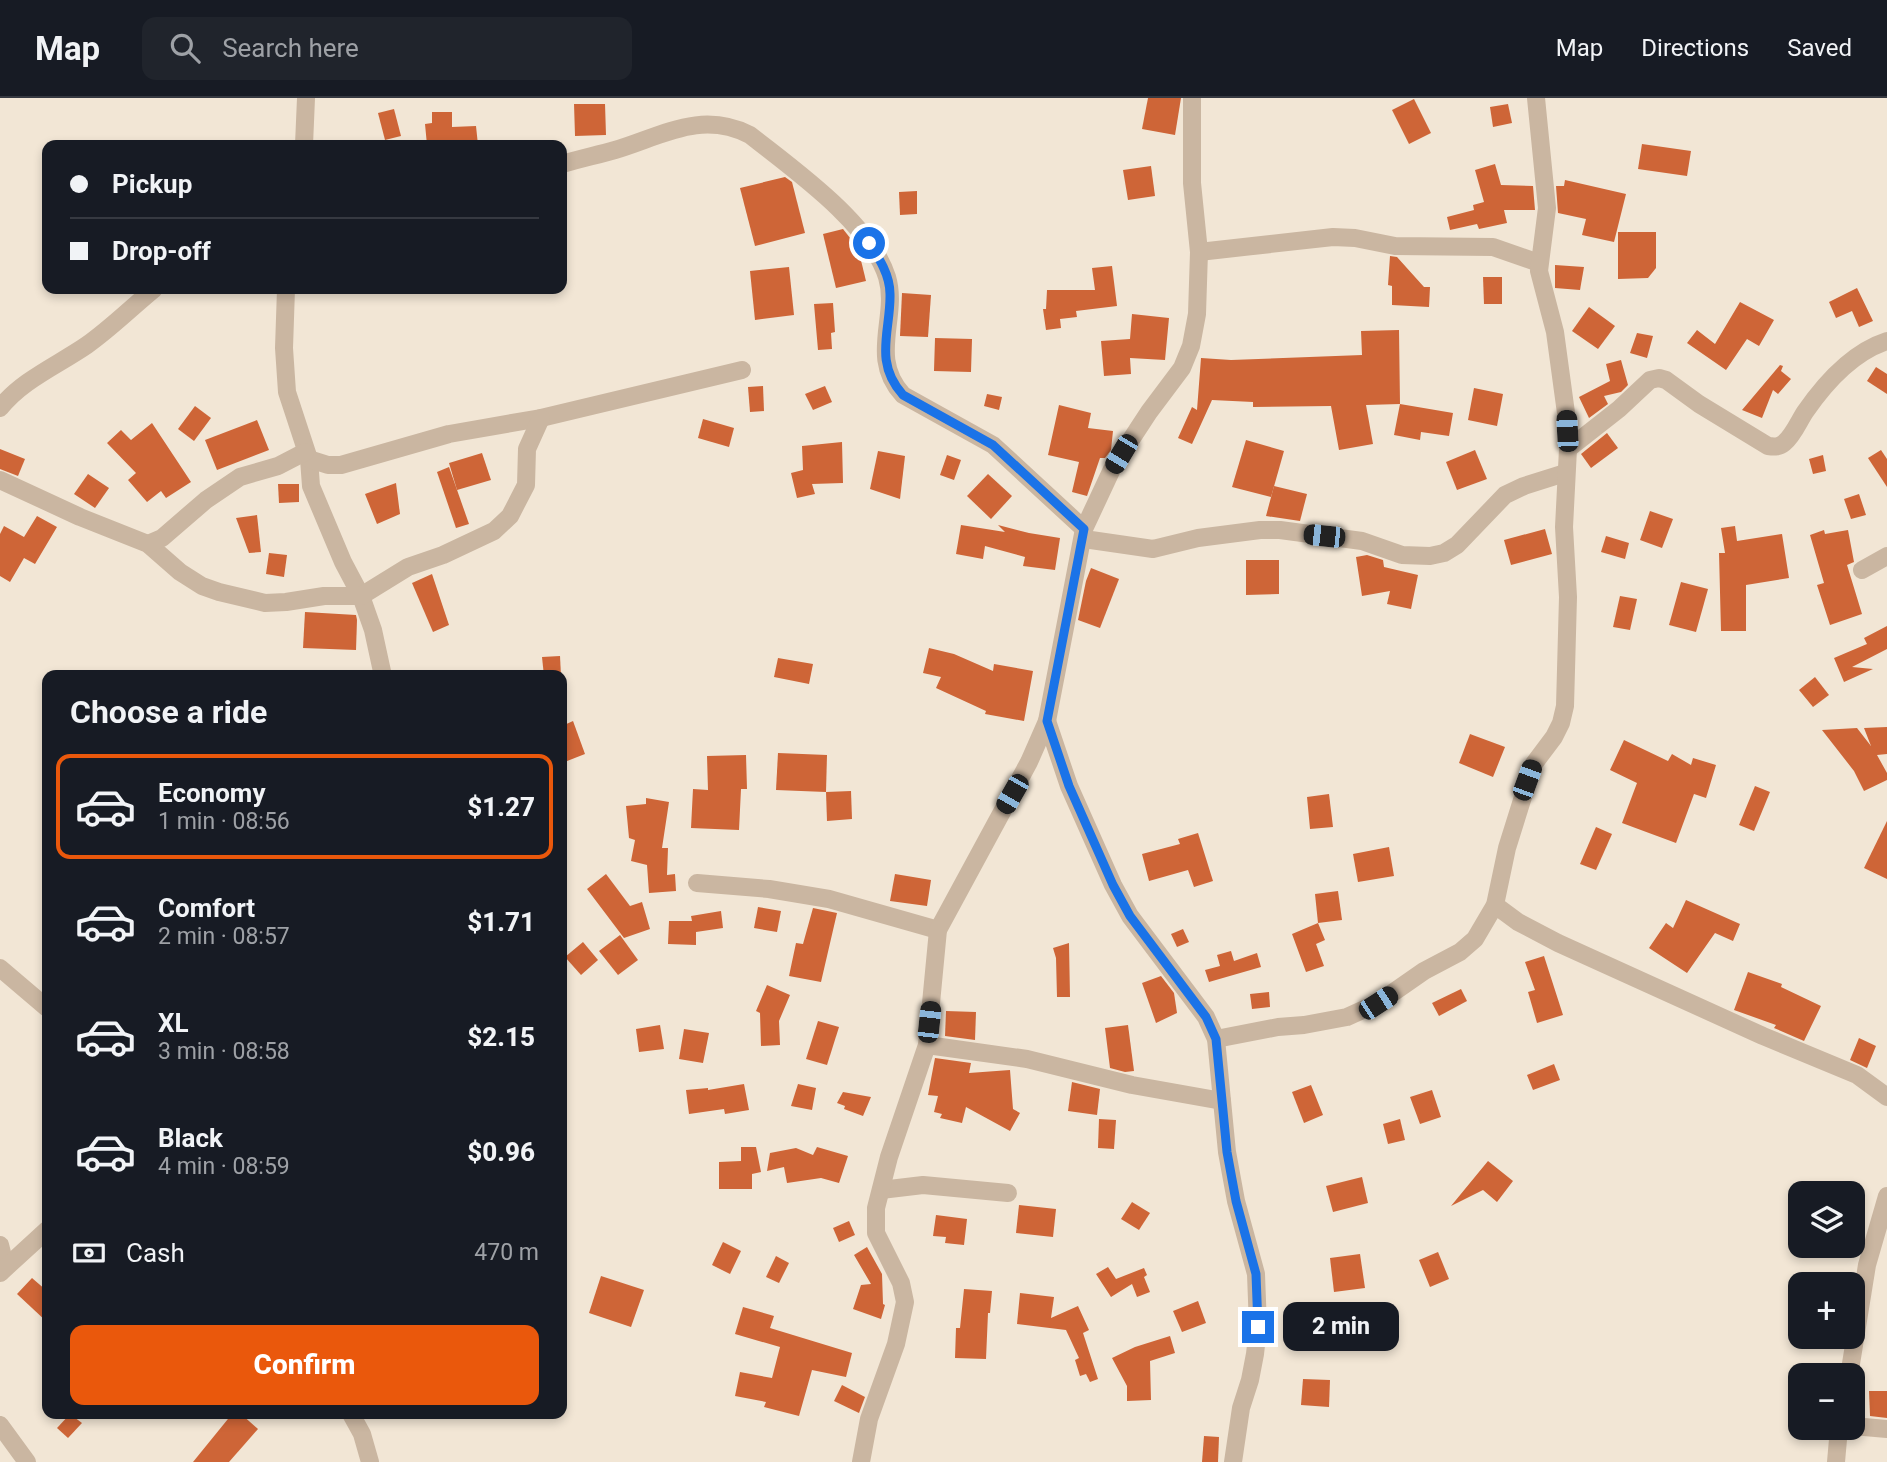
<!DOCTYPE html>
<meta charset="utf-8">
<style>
body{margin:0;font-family:Roboto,sans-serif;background:#20242c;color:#f1f3f6;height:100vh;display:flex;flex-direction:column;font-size:26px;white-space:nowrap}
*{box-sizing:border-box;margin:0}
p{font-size:23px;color:#9ea1a6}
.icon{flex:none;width:38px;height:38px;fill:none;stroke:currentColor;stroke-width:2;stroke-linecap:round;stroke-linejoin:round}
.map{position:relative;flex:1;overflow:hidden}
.side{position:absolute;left:42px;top:572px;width:525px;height:749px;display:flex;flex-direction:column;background:#171b24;border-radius:14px;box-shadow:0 4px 10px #0003}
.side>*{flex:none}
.guide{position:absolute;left:42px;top:42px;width:525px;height:154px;border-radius:14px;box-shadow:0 4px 10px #0003;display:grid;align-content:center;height:154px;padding:0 28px;background:#171b24}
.tools{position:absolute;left:1788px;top:1083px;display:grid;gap:14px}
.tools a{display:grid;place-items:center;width:77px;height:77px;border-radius:14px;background:#171b24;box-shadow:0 4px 10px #0003;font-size:35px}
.end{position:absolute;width:32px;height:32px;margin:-16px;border:9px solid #1a73e8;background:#fff;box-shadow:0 0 0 4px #fff}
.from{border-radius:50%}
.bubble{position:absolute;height:49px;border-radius:14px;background:#171b24;box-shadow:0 4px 10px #0003;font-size:23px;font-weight:800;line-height:49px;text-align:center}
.car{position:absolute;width:21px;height:42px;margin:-21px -10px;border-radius:9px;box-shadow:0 0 5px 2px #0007;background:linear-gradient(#222 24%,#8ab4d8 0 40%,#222 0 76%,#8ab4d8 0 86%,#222 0)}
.guide b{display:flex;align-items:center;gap:24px;height:66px;font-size:26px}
.guide b+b{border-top:2px solid #363941}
.guide i{width:18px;height:18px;background:#f1f3f6}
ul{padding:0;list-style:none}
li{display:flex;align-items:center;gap:21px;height:105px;margin:0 14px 10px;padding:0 14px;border:4px solid transparent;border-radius:14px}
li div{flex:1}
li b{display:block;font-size:26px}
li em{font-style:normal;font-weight:800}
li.on{border-color:#ea580c}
li>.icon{width:63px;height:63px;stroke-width:1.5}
h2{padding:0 28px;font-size:32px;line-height:84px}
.pay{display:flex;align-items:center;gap:18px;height:77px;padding:0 28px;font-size:26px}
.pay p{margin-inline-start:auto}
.action{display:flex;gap:14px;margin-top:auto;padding:14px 28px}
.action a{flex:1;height:80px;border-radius:14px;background:#ea580c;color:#fff;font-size:28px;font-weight:800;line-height:80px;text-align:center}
header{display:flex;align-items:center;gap:42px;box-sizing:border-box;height:98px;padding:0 35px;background:#171b24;border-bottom:2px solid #363941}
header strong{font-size:33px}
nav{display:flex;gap:38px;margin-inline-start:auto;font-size:24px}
.search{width:490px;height:63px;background:#20242c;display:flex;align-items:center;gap:18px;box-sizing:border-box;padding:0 24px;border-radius:14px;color:#9ea1a6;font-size:26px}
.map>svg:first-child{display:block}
.building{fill:#ce6537}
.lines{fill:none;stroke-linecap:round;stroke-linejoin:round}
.minor{stroke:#cab6a1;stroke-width:18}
.route{stroke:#1a73e8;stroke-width:9}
</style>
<header>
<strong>Map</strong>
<div class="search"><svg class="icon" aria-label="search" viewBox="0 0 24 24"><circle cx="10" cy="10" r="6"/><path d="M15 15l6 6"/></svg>Search here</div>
<nav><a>Map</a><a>Directions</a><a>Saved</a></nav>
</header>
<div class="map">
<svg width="1887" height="1364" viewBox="0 0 1887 1364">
<rect width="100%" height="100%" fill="#f2e6d5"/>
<g class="building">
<polygon points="1148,0 1181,0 1175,37 1142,31"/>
<polygon points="1414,1 1431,35 1409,46 1392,12"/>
<polygon points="574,6 605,6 606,37 575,38"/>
<polygon points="1508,6 1512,25 1493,29 1490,9"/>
<polygon points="394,11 401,38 385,42 378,15"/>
<polygon points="432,14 452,14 452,29 476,28 478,47 427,47 425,26 432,25"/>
<polygon points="1642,46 1691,53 1687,78 1638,71"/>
<polygon points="1495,66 1501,87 1533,88 1535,112 1504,112 1507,125 1479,131 1477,126 1450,132 1447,119 1474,112 1473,107 1484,104 1475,72"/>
<polygon points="1151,68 1155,98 1128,102 1123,72"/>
<polygon points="785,79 792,84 805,135 755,148 740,90"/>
<polygon points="1565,82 1626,96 1614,144 1582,137 1586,121 1558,115 1556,88 1564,88"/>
<polygon points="917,93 917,116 900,117 899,94"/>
<polygon points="843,131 858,150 866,183 836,190 823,136"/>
<polygon points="1618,134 1656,134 1656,170 1648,180 1618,181"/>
<polygon points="1390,158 1397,159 1424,189 1430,189 1429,209 1392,207 1392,188 1388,187"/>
<polygon points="1555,167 1584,169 1580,192 1555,190"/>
<polygon points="1112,168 1117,208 1076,213 1077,219 1060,221 1061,230 1046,232 1043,211 1046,211 1047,192 1095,192 1092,170"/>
<polygon points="789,169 794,217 755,222 750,173"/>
<polygon points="1483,179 1502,179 1502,206 1484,206"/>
<polygon points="1857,190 1873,223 1859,229 1852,213 1836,220 1829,204"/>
<polygon points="902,195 931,197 928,239 900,238"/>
<polygon points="1740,204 1774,222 1759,248 1747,241 1726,272 1687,245 1697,232 1715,246"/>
<polygon points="833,205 835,234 831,235 832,251 818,252 814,206"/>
<polygon points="1589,209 1615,228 1598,251 1572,233"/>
<polygon points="1132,216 1169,220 1165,262 1130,260 1131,276 1104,278 1101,243 1130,241"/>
<polygon points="1399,232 1400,306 1366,307 1373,346 1339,352 1331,308 1253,309 1253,304 1212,302 1192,346 1178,340 1192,309 1197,312 1201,260 1231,262 1362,257 1361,233"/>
<polygon points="1637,235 1653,238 1647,260 1630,255"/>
<polygon points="935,240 972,241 971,274 934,273"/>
<polygon points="1621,262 1628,287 1621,294 1604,298 1608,306 1589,320 1579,299 1610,283 1606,266"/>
<polygon points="1780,267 1783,268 1781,273 1791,281 1778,296 1773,292 1762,320 1742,312"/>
<polygon points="1876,269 1887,276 1887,296 1867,283"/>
<polygon points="763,288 764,313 750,314 748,289"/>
<polygon points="825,288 832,304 813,312 805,296"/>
<polygon points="1474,290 1503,296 1497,328 1468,322"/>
<polygon points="987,296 1002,299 999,312 984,308"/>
<polygon points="1400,306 1453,315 1449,338 1421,334 1420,342 1394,337"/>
<polygon points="1059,307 1091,315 1088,330 1113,333 1111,352 1105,360 1100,360 1087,398 1072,394 1079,364 1048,357"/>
<polygon points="195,308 211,320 194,343 178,331"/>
<polygon points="703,321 734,330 729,349 698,340"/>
<polygon points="257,322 269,352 217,372 205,342"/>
<polygon points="152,325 191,384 166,400 161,393 147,404 128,382 136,375 107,345 121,332 131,342"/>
<polygon points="1607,335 1618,350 1591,370 1581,356"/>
<polygon points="1246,342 1284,353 1271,399 1232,389"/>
<polygon points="842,344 843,385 812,386 815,396 797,400 791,375 803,372 802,348"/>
<polygon points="0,351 25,361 18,378 0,371"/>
<polygon points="1475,352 1487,381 1457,392 1446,364"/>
<polygon points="1881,352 1887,361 1887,389 1868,360"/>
<polygon points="878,353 905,358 900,401 870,391"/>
<polygon points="482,355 491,382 457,392 449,365"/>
<polygon points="947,357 961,362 954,382 940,377"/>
<polygon points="1823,357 1826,373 1813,376 1809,361"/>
<polygon points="449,369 469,426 456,430 437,374"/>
<polygon points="88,376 109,390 95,410 74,396"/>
<polygon points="988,376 1012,398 991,421 967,398"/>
<polygon points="396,385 400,416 377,426 365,396"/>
<polygon points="278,386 299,386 299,404 279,405"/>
<polygon points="1274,388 1307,396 1300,423 1266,418"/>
<polygon points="1859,396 1866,417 1851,421 1844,401"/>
<polygon points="1650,413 1673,421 1662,450 1640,442"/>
<polygon points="257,417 261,454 249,455 236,420"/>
<polygon points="37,418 57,429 35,466 24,460 10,484 0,478 0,436 4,428 24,439"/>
<polygon points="961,427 1005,434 998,427 1029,435 1060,440 1055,472 1023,468 1025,459 985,448 983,461 956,456"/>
<polygon points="1735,428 1737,443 1782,436 1789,480 1746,487 1746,533 1721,533 1719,455 1725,455 1721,430"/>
<polygon points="1545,431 1552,456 1511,467 1504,442"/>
<polygon points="1824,432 1825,436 1848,432 1854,464 1847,467 1862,516 1830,527 1817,487 1824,485 1810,437"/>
<polygon points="1606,438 1629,445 1625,461 1601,454"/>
<polygon points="269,455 287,457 284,479 266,476"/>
<polygon points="1367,457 1383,462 1384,469 1418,477 1411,511 1387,506 1390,493 1362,498 1356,459"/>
<polygon points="1246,462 1279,462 1279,496 1246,497"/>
<polygon points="1091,470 1119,481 1100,530 1078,522 1086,483"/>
<polygon points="432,476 449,527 433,534 412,485"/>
<polygon points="1681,484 1708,491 1696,534 1669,527"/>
<polygon points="1620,498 1637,501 1630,532 1613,529"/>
<polygon points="305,514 356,517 357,522 356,552 303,550"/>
<polygon points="1887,528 1887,551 1852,569 1873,571 1844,584 1834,560 1867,546 1864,540"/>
<polygon points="929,550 954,556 993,573 994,566 1033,573 1024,623 985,616 986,613 936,590 941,579 923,575"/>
<polygon points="560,558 561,578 544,578 542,559"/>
<polygon points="778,560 813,566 809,586 774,579"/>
<polygon points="1815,579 1829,597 1813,609 1799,592"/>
<polygon points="573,623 585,656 562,665 562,628"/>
<polygon points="1887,629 1887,656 1877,657 1887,675 1887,682 1864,693 1854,673 1822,632 1857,630 1871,648 1864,630"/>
<polygon points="1470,636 1505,649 1493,679 1459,665"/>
<polygon points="1624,642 1668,663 1672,656 1691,667 1693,660 1716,667 1706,700 1694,696 1676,745 1622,725 1637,685 1610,672"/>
<polygon points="778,655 827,657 826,694 776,692"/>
<polygon points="746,657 747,691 741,691 739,732 691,730 693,691 708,692 707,658"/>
<polygon points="1755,688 1770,694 1754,733 1739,727"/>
<polygon points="851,693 852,721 827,723 826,694"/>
<polygon points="1329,696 1333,729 1310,731 1307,699"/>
<polygon points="646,700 669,704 662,750 668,750 667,777 675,776 676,793 649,795 647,767 631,763 635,742 629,740 626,708 646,706"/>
<polygon points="1887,723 1887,781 1864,770"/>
<polygon points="1596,729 1612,736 1596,772 1580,766"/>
<polygon points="1198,735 1213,783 1194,789 1188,772 1149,783 1142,756 1180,746 1178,741"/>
<polygon points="1389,749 1394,778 1358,784 1353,756"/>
<polygon points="606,776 630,808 642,804 650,831 624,840 587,791"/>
<polygon points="895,776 931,782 927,808 890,803"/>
<polygon points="1338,793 1342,822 1318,825 1315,796"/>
<polygon points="1686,802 1740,826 1733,843 1715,835 1687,875 1649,850 1666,825 1673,830"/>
<polygon points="758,809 781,813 777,834 754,830"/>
<polygon points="813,810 837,815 821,884 789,878 796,845 803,846"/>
<polygon points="721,813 723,830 696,834 696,847 668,846 669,823 692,823 691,818"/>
<polygon points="1318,825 1325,842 1316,846 1324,868 1306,874 1292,836"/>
<polygon points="1183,831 1189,844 1177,849 1171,836"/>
<polygon points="620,837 638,862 618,877 599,853"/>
<polygon points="583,844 598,862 581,877 565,859"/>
<polygon points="1069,845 1070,899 1057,899 1056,860 1053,850"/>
<polygon points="1231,853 1234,863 1257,855 1261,869 1209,884 1205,872 1220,868 1217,857"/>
<polygon points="1544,858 1563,917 1537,925 1528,894 1535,892 1525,864"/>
<polygon points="1748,874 1782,886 1781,889 1821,908 1804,943 1774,930 1776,927 1734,912"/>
<polygon points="1161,878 1174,895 1177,915 1156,925 1142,885"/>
<polygon points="767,887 790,897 779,923 780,947 761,948 760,915 756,913"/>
<polygon points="1461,891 1467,903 1439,918 1432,905"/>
<polygon points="1269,894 1270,909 1252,911 1250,896"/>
<polygon points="946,913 976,914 975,942 945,938"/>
<polygon points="818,923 839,929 827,967 806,961"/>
<polygon points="660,927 664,951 639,954 636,931"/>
<polygon points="1128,927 1134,973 1125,974 1110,970 1105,930"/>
<polygon points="684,931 709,935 703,965 679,961"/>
<polygon points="1859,940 1876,948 1867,970 1850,962"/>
<polygon points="935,960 971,965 969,975 1010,972 1013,1011 1020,1015 1010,1033 966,1009 962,1025 940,1020 942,1016 934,1014 938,998 928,997"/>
<polygon points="1554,966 1560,982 1533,992 1527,977"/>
<polygon points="1072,984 1100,991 1097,1017 1068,1013"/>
<polygon points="744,986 749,1012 725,1016 724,1011 689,1016 686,992 708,990 708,992"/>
<polygon points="798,986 816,990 812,1012 791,1008"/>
<polygon points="1311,987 1323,1017 1304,1025 1292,994"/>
<polygon points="1432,992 1441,1019 1420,1026 1410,999"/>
<polygon points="843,994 871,999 863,1018 844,1011 845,1008 837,1005"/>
<polygon points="1099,1021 1116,1022 1114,1051 1098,1050"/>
<polygon points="1400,1021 1405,1042 1388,1046 1383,1026"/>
<polygon points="741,1049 756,1049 761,1074 752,1076 752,1091 719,1091 719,1064 741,1063"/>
<polygon points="817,1049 848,1058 839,1085 821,1080 787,1085 784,1069 767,1073 770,1055 796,1050 813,1057"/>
<polygon points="1488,1063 1513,1083 1497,1104 1483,1092 1451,1108"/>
<polygon points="1362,1079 1368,1105 1333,1114 1326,1088"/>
<polygon points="1132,1104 1150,1115 1139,1132 1121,1121"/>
<polygon points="1019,1107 1056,1111 1053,1139 1016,1135"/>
<polygon points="936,1117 967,1121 964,1147 945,1145 946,1139 933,1138"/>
<polygon points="849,1123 855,1137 839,1144 833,1130"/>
<polygon points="723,1144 741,1153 730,1176 712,1167"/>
<polygon points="867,1149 882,1176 883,1206 885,1207 881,1221 853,1211 861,1187 871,1186 854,1157"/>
<polygon points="1438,1154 1449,1181 1430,1189 1419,1162"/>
<polygon points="1360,1156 1365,1190 1334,1194 1330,1160"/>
<polygon points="776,1158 789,1165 779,1185 766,1179"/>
<polygon points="1108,1169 1116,1181 1144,1170 1147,1177 1144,1179 1150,1194 1137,1199 1132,1186 1111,1199 1096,1176"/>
<polygon points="601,1178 644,1192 631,1229 589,1215"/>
<polygon points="32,1180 47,1193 47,1224 17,1196"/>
<polygon points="964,1191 992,1193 990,1215 988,1215 986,1261 955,1260 956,1230 960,1230"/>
<polygon points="1020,1195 1054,1199 1051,1220 1078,1208 1089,1232 1083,1235 1098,1281 1090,1284 1086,1276 1080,1278 1075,1262 1079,1260 1066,1232 1017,1226"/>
<polygon points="1198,1203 1206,1225 1182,1234 1173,1213"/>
<polygon points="743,1209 774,1218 770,1230 852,1255 846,1279 812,1272 799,1318 764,1309 766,1304 735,1298 740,1274 772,1280 780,1249 735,1236"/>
<polygon points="1313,1214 1328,1215 1326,1248 1311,1247"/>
<polygon points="1170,1238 1175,1255 1150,1263 1151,1302 1127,1303 1127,1288 1112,1260 1135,1249"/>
<polygon points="1303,1281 1330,1282 1329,1309 1301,1307"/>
<polygon points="842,1287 865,1299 859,1315 834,1303"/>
<polygon points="1869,1293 1887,1293 1887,1320 1870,1318"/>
<polygon points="70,1316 82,1325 68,1340 57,1330"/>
<polygon points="232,1316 241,1316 258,1331 229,1364 193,1364"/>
<polygon points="1204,1338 1219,1339 1218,1364 1202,1364"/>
</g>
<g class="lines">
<g class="minor">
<polyline points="304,47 306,0"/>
<path d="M562,66C579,61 597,57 615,52C662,38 701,12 750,37C794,72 870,125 887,179C899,219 868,259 903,297L993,347L1084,431"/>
<polyline points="1199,154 1333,139 1355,140 1395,148 1493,149 1539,165"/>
<polyline points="286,191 284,250 287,294 309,361 311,388 343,464 361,498 373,532 383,578"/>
<path d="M0,310C22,282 58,267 87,247C111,230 132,209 154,191"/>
<path d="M1568,351L1619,311L1650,282L1659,280L1666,282L1699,306L1768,348C1775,349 1779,349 1784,345C1793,338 1799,323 1805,314C1825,285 1853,254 1887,243"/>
<polyline points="309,361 328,367 341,367 449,336 541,320 742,272"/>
<polyline points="0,382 80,419 148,446 180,474 202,488 219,494 265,505 286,504 324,498 361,498 408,469 443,457 494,433 510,418 526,387 527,351 541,320"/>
<polyline points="1084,441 1153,451 1198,440 1260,432 1280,432 1362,443 1402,457 1430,458 1444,455 1457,447 1505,397 1524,388 1565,375"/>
<polyline points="148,446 162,440 206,402 240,379 278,368 305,354"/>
<polyline points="1862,472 1887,458"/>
<polyline points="1047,623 1069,688 1113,787 1130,818 1206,919 1216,941 1227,1054 1236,1103 1256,1176 1258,1229 1255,1256 1250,1282 1241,1310 1233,1364"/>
<polyline points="697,785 769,791 829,801 938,832"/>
<polyline points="1495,807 1518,824 1558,845 1763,938 1857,977 1887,999"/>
<polyline points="0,870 47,910"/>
<polyline points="1216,941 1278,929 1304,927 1347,919 1378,905 1424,873 1460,854 1475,841 1495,807 1507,750 1533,667 1554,639 1561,625 1565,608 1568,499 1564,429 1568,351 1566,315 1555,234 1539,173 1547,110 1536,0"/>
<polyline points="927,947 1027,961 1132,987 1222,1003"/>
<polyline points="881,1092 923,1087 1008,1095"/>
<polyline points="0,1147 2,1155 1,1174"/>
<polyline points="0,1175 47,1132"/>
<polyline points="1849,1278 1867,1167 1887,1098"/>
<polyline points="351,1316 362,1336 370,1364"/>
<polyline points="0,1327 27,1364"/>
<polyline points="1853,1328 1887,1331"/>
<polyline points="861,1364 869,1321 896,1246 905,1204 901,1185 876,1135 876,1110 889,1059 927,947 938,832 1029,664 1047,623 1084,431 1113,369 1149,314 1182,270 1191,248 1197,216 1199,154 1192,85 1192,0"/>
<polyline points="1836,1364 1839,1330"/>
</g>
</g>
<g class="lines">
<path class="route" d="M869,145C879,160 890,177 890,196C891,232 873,264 903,297L993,347L1084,431L1047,623L1069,688L1113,787L1130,818L1206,919L1216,941L1227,1054L1236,1103L1256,1176L1258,1229"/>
</g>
</svg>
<div class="tools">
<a><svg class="icon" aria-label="layers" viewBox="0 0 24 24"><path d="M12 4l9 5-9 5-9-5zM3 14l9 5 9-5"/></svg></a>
<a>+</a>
<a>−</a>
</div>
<i class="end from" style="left:869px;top:145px"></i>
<i class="end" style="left:1258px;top:1229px"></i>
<div class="bubble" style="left:1283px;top:1204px;width:116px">2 min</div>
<i class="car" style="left:1567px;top:333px;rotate:357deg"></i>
<i class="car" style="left:1121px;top:356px;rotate:211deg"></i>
<i class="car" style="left:1324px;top:438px;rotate:276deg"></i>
<i class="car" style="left:1527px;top:682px;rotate:20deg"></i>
<i class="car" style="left:1012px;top:696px;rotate:210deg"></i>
<i class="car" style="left:1378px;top:905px;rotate:57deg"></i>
<i class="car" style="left:929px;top:924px;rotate:6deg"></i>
<div class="guide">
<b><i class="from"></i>Pickup</b>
<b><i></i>Drop-off</b>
</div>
<section class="side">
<h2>Choose a ride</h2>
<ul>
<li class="on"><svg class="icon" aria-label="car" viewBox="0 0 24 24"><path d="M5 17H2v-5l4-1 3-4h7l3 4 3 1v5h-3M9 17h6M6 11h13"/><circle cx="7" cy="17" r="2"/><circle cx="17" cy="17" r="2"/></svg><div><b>Economy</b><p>1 min · 08:56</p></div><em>$1.27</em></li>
<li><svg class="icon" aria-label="car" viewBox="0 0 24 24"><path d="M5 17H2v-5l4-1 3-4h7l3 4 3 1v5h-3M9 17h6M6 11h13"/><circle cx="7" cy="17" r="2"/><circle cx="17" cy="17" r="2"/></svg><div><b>Comfort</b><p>2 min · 08:57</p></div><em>$1.71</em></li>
<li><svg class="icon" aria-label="car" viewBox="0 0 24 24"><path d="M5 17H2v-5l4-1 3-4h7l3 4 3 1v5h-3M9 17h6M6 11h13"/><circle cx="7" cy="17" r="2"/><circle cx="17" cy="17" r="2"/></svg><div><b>XL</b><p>3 min · 08:58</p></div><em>$2.15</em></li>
<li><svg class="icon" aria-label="car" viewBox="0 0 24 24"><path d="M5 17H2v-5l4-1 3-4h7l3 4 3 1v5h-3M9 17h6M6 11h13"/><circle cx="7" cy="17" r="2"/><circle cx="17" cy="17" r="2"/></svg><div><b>Black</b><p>4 min · 08:59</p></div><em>$0.96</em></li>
</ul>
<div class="pay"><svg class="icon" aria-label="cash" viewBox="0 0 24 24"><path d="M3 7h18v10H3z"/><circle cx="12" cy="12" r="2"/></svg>Cash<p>470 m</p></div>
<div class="action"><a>Confirm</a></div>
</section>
</div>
